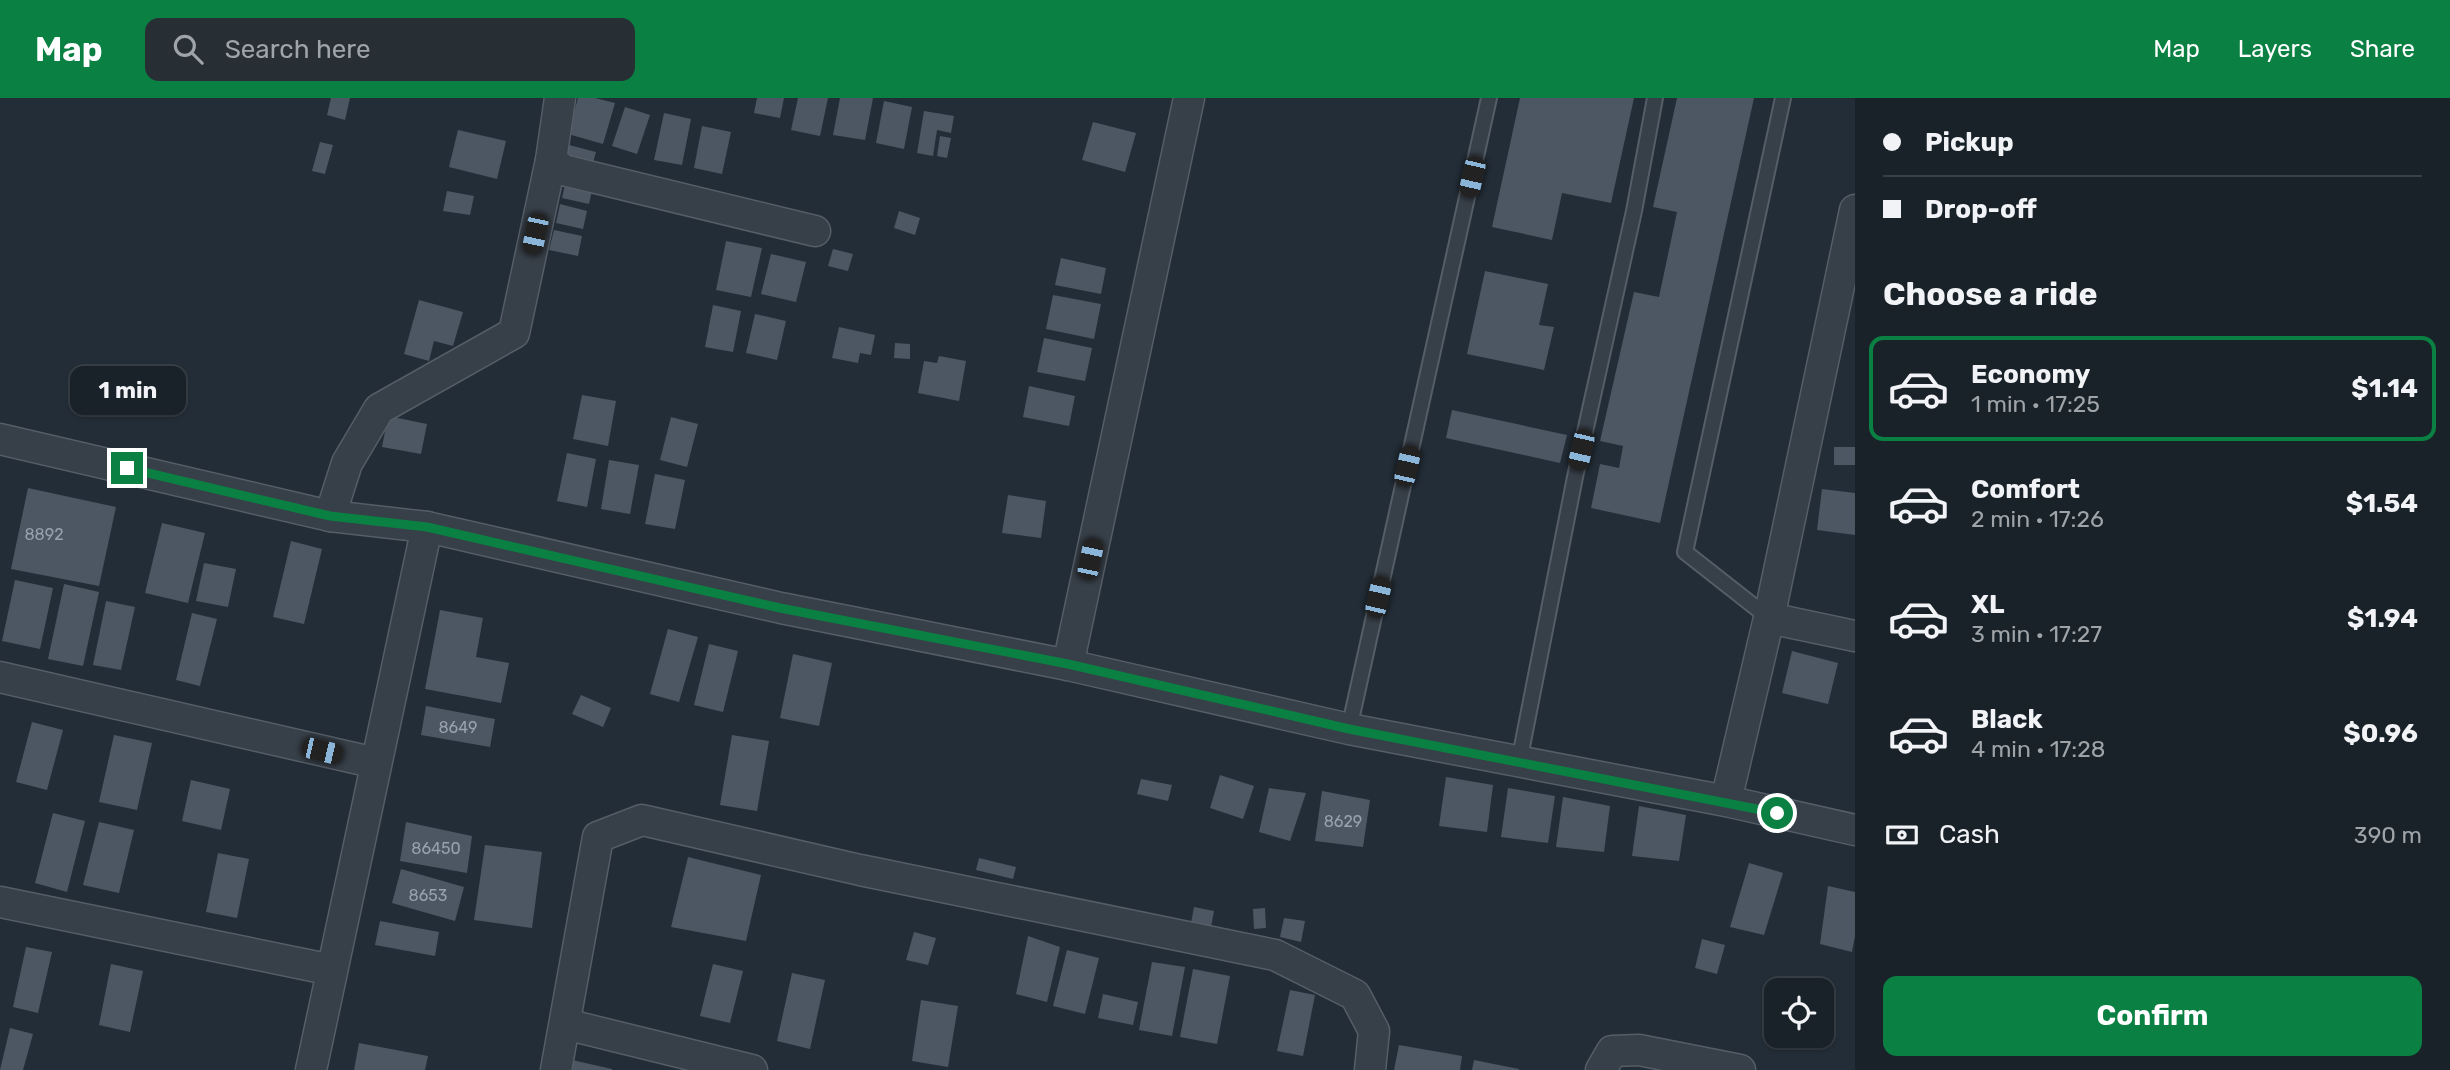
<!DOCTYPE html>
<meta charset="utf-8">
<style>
body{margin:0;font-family:Rubik,sans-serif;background:#272f35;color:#f1f3f6;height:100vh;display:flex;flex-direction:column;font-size:26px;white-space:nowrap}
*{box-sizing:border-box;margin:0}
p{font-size:23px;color:#9fa4a8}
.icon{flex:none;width:38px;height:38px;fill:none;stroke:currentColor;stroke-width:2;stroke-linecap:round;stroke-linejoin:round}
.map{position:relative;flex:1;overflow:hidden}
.drawer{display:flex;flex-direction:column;background:#1a2229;width:595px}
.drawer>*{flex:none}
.banner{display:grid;align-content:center;height:154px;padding:0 28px;background:#1a2229}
.tools{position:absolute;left:1764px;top:880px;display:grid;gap:14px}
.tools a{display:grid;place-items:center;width:70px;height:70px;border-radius:14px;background:#1a2229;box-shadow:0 2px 5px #0004,0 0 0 2px #383f46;font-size:35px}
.end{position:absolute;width:32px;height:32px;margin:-16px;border:9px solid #0b8043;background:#fff;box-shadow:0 0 0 4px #fff}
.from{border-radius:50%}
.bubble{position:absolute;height:49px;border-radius:14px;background:#1a2229;box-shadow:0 2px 5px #0004,0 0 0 2px #383f46;font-size:23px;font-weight:700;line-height:49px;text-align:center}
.car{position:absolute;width:21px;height:42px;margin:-21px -10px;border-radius:9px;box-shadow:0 0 5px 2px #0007;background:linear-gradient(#222 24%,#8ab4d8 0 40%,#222 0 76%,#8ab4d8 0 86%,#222 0)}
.banner b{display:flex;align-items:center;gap:24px;height:66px;font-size:26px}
.banner b+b{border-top:2px solid #383f46}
.banner i{width:18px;height:18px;background:#f1f3f6}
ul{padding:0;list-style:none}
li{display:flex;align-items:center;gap:21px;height:105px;margin:0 14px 10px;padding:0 14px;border:4px solid transparent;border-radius:14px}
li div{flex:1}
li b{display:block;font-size:26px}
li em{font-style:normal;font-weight:700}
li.on{border-color:#0b8043}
li>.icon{width:63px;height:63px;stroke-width:1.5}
h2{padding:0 28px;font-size:32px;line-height:84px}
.pay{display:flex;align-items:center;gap:18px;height:77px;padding:0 28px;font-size:26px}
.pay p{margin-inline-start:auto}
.primary-button{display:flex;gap:14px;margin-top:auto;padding:14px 28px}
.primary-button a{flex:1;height:80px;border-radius:14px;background:#0b8043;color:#fff;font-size:28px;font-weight:700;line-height:80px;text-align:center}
header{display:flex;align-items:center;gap:42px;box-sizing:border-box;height:98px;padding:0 35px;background:#0b8043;color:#fff}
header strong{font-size:33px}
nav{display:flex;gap:38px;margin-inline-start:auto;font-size:24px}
.search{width:490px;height:63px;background:#272f35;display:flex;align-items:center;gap:18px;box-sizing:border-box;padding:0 24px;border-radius:14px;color:#9fa4a8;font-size:26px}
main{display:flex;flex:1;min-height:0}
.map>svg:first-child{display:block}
.building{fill:#4c5763}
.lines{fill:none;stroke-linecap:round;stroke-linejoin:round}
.lane-casing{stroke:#555d66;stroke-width:18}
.street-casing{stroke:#555d66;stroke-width:33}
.lane{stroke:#373f48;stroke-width:14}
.street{stroke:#373f48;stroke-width:30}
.route{stroke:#0b8043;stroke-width:9}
.labels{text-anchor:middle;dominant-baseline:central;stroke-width:5;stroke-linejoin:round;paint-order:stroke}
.number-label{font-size:16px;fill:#98a1ac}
</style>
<header>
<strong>Map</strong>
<div class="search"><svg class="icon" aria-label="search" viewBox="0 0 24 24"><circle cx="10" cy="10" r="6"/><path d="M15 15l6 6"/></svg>Search here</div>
<nav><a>Map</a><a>Layers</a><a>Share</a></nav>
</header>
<main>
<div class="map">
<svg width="1855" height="972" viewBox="0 0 1855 972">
<rect width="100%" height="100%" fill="#232d37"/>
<g class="building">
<polygon points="331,0 350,0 345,22 327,17"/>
<polygon points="578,0 595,0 615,5 603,46 568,36"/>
<polygon points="757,0 784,0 780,20 754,15"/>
<polygon points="798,0 828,0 820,38 791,32"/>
<polygon points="840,0 873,0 865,42 833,37"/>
<polygon points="1520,0 1634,0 1611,105 1562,95 1552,142 1492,129"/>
<polygon points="1677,0 1754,0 1660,425 1591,410 1600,366 1619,370 1623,348 1600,343 1634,194 1659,199 1677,114 1653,109"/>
<polygon points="884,3 912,9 904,51 876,45"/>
<polygon points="625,9 650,17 637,56 612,48"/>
<polygon points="924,13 954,18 951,35 937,32 933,58 917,55"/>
<polygon points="664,15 691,21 682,67 654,62"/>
<polygon points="1093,24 1136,35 1125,74 1082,62"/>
<polygon points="702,28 731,34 722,76 694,70"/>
<polygon points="458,32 506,43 497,81 449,69"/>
<polygon points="940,38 951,40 947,60 937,58"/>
<polygon points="320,44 333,47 325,76 312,73"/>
<polygon points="569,47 596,54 591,72 565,66"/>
<polygon points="566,82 593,88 589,106 562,100"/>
<polygon points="447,93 474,98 470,117 443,113"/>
<polygon points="560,106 587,113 583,131 556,125"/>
<polygon points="899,113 920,120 915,137 894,130"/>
<polygon points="554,132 582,138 578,158 549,152"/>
<polygon points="726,143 762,150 751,199 716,192"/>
<polygon points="833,151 853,156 848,173 828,168"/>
<polygon points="771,156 806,164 796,204 761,196"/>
<polygon points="1061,160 1106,170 1101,196 1055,187"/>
<polygon points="1485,173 1548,186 1539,227 1554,229 1544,272 1467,256"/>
<polygon points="1053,197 1101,206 1094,241 1046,231"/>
<polygon points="419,202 463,214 453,248 434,243 429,263 404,256"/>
<polygon points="713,207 741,213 733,254 705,249"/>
<polygon points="755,216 786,223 777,262 746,255"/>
<polygon points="839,229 875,237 871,257 860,255 858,265 832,260"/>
<polygon points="1044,240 1092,250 1085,283 1037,274"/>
<polygon points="895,245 910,246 910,261 894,260"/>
<polygon points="939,258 966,263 959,303 918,295 924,263 937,265"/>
<polygon points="1029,288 1075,298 1069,328 1023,319"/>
<polygon points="582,297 616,303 608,348 573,341"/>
<polygon points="1452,312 1567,337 1560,365 1446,340"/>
<polygon points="388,318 427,326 421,356 382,349"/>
<polygon points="671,319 698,326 687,369 660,362"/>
<rect x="1834" y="349" width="21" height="18"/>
<polygon points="567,355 596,361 587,409 557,403"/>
<polygon points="609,362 639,367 630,416 601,411"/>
<polygon points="655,376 685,382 675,431 645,426"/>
<polygon points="28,390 116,409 99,488 11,471"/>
<polygon points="1822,391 1855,395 1855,437 1817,432"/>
<polygon points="1008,397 1046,403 1041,440 1002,435"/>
<polygon points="162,425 205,435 188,505 145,495"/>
<polygon points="291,443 322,451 304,526 273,519"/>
<polygon points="204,465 236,471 228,509 196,503"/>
<polygon points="15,482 53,490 40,551 2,543"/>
<polygon points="64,486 99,494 83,568 48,561"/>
<polygon points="106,503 135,509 121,572 93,567"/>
<polygon points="440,512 483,520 476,559 509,565 501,605 425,591"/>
<polygon points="192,515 217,521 200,588 176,582"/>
<polygon points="668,531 698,539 679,604 650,596"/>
<polygon points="709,546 738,553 723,614 694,607"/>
<polygon points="1792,553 1838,565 1828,606 1782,595"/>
<polygon points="793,556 832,565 819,628 780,620"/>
<polygon points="581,597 611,610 603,629 572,616"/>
<polygon points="426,608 495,621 490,649 421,637"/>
<polygon points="32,624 63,632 47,692 16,684"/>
<polygon points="114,637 152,645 137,712 99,704"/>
<polygon points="732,637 769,643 757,713 720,707"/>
<polygon points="1220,677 1254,688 1243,721 1210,710"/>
<polygon points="1446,679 1493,687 1487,734 1439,728"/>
<polygon points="1141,681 1172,687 1168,703 1137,696"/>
<polygon points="191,682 230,691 221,732 182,723"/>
<polygon points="1269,690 1306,695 1290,743 1259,734"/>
<polygon points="1508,690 1555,698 1548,745 1501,739"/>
<polygon points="1322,693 1370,702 1363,749 1315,743"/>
<polygon points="1563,699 1610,708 1604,754 1556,749"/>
<polygon points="1639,708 1686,717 1679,763 1632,758"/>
<polygon points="53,715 85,723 67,794 35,785"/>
<polygon points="99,724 134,732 119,795 83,787"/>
<polygon points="406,724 472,738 467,775 400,763"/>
<polygon points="485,747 542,754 532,830 474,822"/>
<polygon points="218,755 249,761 237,820 206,814"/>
<polygon points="688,759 761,777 746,843 671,829"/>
<polygon points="979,760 1016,769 1013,781 976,772"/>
<polygon points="1749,765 1783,775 1764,837 1730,829"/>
<polygon points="401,771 464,789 455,823 392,805"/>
<polygon points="1828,788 1855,794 1855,838 1852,854 1820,846"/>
<polygon points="1194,809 1214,813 1211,829 1191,825"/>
<polygon points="1265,810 1266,830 1254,831 1253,811"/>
<polygon points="1284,820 1305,823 1301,844 1280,839"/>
<polygon points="380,823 439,834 435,858 375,847"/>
<polygon points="914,834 936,840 928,867 906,862"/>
<polygon points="1028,838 1060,849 1047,904 1016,896"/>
<polygon points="1702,841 1725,847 1717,876 1695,870"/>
<polygon points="26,849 52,854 38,915 13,909"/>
<polygon points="1067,852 1099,860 1085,916 1053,908"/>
<polygon points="1152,864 1185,869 1172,938 1139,932"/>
<polygon points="111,866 143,873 130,934 99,927"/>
<polygon points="713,866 743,873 730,925 700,918"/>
<polygon points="1193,871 1230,878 1217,946 1180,939"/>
<polygon points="792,875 825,882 810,951 777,943"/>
<polygon points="1290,892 1315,897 1303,958 1277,953"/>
<polygon points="1103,896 1138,904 1133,927 1098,920"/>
<polygon points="921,902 958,908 948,969 912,963"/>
<polygon points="10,930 33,936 23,972 0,972"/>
<polygon points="359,945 428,958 425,972 354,972"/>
<polygon points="1399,947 1462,958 1460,972 1394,972"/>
<polygon points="572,962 612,971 612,972 570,972"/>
<polygon points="1474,962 1519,971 1519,972 1472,972"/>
</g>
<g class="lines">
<defs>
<g id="lane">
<polyline points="1769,520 1685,454 1783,0"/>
<polyline points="1349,631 1489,0"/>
<polyline points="1519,664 1575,379 1634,113 1655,0"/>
</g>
<g id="street">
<polyline points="551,62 563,72 815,133"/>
<polyline points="0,341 330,418 427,429 781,510 1068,567 1349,631 1726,703 1855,732"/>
<polyline points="330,418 347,365 379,311 514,235 551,62 560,0"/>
<polyline points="1769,520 1855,538"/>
<polyline points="1068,567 1189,0"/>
<polyline points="0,579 376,665"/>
<polyline points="1726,703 1769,520 1855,112"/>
<polyline points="0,804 332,872"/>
<polyline points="565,926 752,972"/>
<polyline points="311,972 427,429"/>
<polyline points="556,972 598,739 642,722 860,772 1275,857 1355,897 1374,933 1370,972"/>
<polyline points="1601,972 1612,953 1639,952 1740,972"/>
</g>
</defs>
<use href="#lane" class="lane-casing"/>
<use href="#street" class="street-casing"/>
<use href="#lane" class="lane"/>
<use href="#street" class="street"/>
</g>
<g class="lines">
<polyline class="route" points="127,370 330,418 427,429 780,510 1068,566 1349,631 1777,715"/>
</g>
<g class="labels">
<g class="number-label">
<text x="44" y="436">8892</text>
<text x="458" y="629">8649</text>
<text x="1343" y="723">8629</text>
<text x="436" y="750">86450</text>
<text x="428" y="797">8653</text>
</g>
</g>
</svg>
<div class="tools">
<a><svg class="icon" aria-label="locate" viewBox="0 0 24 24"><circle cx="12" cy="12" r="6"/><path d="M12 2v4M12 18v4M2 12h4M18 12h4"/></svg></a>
</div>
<i class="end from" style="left:1777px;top:715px"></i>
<i class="end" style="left:127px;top:370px"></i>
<div class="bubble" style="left:70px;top:268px;width:116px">1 min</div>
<i class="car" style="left:1472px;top:79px;rotate:193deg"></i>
<i class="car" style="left:535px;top:136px;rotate:192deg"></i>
<i class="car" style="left:1581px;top:352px;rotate:193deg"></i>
<i class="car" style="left:1407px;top:368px;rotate:13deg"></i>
<i class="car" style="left:1090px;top:461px;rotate:12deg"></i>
<i class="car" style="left:1378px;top:499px;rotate:13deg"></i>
<i class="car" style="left:322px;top:653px;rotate:103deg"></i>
</div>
<section class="drawer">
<div class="banner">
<b><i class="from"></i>Pickup</b>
<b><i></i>Drop-off</b>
</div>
<h2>Choose a ride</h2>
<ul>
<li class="on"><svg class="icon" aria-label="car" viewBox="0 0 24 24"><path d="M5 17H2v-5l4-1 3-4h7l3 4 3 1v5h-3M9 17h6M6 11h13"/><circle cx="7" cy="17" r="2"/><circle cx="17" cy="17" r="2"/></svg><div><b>Economy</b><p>1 min · 17:25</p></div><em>$1.14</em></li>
<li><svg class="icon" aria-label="car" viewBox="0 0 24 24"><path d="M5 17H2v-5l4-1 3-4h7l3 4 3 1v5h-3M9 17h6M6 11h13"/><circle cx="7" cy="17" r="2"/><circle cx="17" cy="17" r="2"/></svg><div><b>Comfort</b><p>2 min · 17:26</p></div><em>$1.54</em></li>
<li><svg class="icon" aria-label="car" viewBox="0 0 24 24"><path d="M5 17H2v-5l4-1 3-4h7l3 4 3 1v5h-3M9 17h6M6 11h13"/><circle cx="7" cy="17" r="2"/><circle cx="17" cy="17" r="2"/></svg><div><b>XL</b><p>3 min · 17:27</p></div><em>$1.94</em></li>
<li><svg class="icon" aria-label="car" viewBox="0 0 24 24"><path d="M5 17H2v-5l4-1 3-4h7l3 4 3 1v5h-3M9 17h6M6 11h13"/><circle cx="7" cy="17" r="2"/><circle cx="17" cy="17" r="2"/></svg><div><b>Black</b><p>4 min · 17:28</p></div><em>$0.96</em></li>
</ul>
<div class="pay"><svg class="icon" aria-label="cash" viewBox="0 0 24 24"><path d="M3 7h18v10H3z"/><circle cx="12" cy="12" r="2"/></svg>Cash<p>390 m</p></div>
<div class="primary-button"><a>Confirm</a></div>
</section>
</main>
